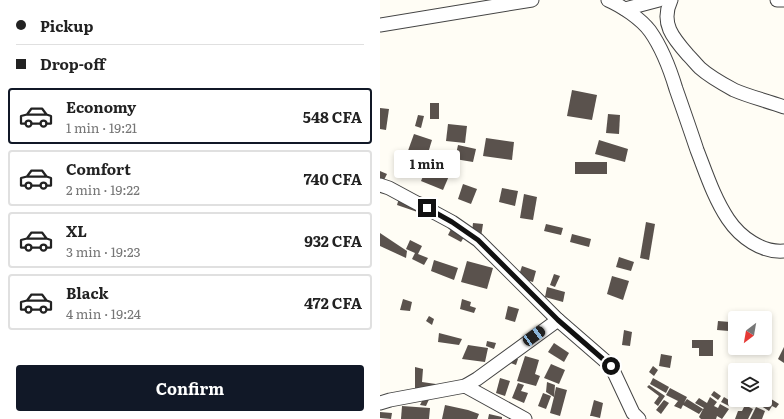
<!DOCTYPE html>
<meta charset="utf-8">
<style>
body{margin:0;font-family:Literata,serif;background:#f2f2f2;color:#222;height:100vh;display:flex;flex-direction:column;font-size:15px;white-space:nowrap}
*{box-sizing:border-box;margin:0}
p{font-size:13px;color:#767676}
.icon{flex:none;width:22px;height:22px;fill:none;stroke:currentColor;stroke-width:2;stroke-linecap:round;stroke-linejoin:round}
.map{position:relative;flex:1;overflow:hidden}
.panel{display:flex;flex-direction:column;background:#fff;width:380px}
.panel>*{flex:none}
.guide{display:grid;align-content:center;height:88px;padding:0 16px;background:#fff}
.needle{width:26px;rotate:211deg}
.fabs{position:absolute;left:348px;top:311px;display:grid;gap:8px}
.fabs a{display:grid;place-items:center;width:44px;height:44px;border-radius:4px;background:#fff;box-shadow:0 2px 6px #0003;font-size:20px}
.end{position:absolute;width:18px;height:18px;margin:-9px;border:5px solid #111;background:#fff;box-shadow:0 0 0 2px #fff}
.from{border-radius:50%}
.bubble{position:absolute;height:28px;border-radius:4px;background:#fff;box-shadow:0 2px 6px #0003;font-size:13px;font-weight:700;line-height:28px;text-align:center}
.car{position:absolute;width:12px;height:24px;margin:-12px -6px;border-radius:5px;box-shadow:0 0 3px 1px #0007;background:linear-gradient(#222 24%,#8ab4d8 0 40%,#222 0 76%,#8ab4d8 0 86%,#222 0)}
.guide b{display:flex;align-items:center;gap:14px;height:38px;font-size:15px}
.guide b+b{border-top:1px solid #e0e0e0}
.guide i{width:10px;height:10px;background:#222}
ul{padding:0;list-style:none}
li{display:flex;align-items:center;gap:12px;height:56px;margin:0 8px 6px;padding:0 8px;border:2px solid #e0e0e0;border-radius:4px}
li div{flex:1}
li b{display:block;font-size:15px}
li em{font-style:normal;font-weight:700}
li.on{border-color:#111827}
li>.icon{width:36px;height:36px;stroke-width:1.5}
.action{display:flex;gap:8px;margin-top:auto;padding:8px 16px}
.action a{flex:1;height:46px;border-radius:4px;background:#111827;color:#fff;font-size:16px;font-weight:700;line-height:46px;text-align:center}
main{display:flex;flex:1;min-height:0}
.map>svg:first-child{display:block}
.building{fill:#5a524d}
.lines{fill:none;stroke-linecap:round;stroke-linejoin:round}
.minor-casing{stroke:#444;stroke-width:15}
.minor{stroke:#fff;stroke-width:13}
.route{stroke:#111;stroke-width:5}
</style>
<main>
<section class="panel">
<div class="guide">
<b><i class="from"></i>Pickup</b>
<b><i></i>Drop-off</b>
</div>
<ul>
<li class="on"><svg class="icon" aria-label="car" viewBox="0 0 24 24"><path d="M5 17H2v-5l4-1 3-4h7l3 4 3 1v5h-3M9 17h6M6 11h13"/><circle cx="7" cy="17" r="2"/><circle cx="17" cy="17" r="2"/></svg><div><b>Economy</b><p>1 min · 19:21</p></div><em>548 CFA</em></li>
<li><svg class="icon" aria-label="car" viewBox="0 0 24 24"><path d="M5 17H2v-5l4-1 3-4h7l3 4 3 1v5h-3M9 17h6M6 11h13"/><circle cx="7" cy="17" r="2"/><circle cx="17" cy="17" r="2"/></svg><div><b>Comfort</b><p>2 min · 19:22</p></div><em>740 CFA</em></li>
<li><svg class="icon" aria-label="car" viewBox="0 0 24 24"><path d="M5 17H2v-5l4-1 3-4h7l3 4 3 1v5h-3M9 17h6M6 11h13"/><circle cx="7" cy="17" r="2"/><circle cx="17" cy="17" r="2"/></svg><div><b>XL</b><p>3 min · 19:23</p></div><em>932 CFA</em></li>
<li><svg class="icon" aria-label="car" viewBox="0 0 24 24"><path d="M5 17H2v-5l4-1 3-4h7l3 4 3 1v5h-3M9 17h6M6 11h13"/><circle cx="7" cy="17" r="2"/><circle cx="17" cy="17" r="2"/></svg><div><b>Black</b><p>4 min · 19:24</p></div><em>472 CFA</em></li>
</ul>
<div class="action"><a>Confirm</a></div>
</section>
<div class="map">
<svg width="404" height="419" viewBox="0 0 404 419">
<rect width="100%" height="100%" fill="#fffdf5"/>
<g class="building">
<polygon points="192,90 217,95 212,120 187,116"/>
<rect x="50" y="103" width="9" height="16"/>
<polygon points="0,108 9,109 6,130 0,129"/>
<polygon points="228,114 240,115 239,134 226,133"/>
<polygon points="38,115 44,116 41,128 35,126"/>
<polygon points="68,124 87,126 85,143 66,141"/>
<polygon points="34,134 52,140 44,166 25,159"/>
<polygon points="106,138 134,142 132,160 103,156"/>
<polygon points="219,140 248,149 245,162 215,154"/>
<polygon points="78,145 96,149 93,162 75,159"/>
<polygon points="53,152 75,162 63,190 41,181"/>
<rect x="195" y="162" width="32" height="12"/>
<polygon points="0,171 7,174 0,188"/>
<polygon points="83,184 97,189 91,204 78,199"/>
<polygon points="122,188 138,191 135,206 119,202"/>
<polygon points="21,191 46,198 52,217 17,205"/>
<polygon points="144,194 157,197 153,220 140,218"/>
<polygon points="266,222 275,224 269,260 260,258"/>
<polygon points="93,223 103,224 101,237 92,232"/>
<polygon points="166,224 183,228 181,235 164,231"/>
<polygon points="73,225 87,232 81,242 68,235"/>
<polygon points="0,233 27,251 26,258 0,246"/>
<polygon points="192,234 211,239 209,247 190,242"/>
<polygon points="30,240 42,246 38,254 48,258 44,265 32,259 35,253 26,249"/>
<polygon points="239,257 254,262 251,271 236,267"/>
<polygon points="54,260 78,268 74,280 51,271"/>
<polygon points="87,261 113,268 107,289 81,282"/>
<polygon points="142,266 156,271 153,282 138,278"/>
<polygon points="174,274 180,276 175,287 170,285"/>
<polygon points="232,276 249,281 243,300 227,294"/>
<polygon points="167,287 185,292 183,302 165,297"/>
<polygon points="23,299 32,302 30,311 20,310"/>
<polygon points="82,299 91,302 90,306 96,308 94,313 80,309"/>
<polygon points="128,306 139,309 135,322 125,319"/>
<polygon points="49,316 54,319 52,325 46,321"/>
<polygon points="338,321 350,322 349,331 337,330"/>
<polygon points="244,330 252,332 250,346 242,345"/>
<polygon points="59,333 82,339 79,345 58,342"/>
<polygon points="312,340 333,340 333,356 319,356 319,348 312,348"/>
<polygon points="107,341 116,343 114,349 106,346"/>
<polygon points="174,343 189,353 184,362 168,352"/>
<polygon points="88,345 108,348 105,362 82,359"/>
<polygon points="404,347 404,363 398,359"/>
<polygon points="359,348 368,348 364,354 358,350"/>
<polygon points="281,354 292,356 290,368 279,366"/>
<polygon points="130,356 138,359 136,365 128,362"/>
<polygon points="145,356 159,360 155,374 160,376 156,386 137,381"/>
<polygon points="171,364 185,370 179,384 164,378"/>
<polygon points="273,366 278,370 274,376 269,372"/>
<polygon points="35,367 43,369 42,382 56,384 46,406 40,405 46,393 35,392"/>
<polygon points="120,378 130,381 125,396 116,393"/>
<polygon points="273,378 289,387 286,393 270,384"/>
<polygon points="167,382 175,385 174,397 176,387 187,390 180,416 170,413 174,397 166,392"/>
<polygon points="138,383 144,385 141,391 148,393 144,403 132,398"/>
<polygon points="269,385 285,396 278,406 274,403 279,396 267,387"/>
<polygon points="290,388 307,397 304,403 307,399 323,409 324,408 315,403 319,398 327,403 330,397 337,402 334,406 338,408 340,404 349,409 342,419 337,416 336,419 321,419 319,417 323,409 319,414 303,405 301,409 294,406 298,401 286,395"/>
<polygon points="334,391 341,396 338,400 331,395"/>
<polygon points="163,393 171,396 166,409 158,406"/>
<polygon points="385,395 399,404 396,408 392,406 389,411 378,404 380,400 385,400"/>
<polygon points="344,397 352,402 349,406 341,402"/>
<polygon points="214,400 223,403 220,418 212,416 210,416"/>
<polygon points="284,400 289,403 281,414 276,410"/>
<polygon points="65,405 88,410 99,414 97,419 62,419"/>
<polygon points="365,405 373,409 368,419 355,419 358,411 362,411"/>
<polygon points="22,406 50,408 49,419 21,419"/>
<polygon points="376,407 385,411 382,419 370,419"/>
<polygon points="0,412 12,413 11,419 0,418"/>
<polygon points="109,414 122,417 122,419 108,419"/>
</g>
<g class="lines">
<defs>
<g id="minor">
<path d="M228,0C242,6 261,19 270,31C282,48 290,69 296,89C303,109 310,129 317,150C326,173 334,198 348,219C360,237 382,253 404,251"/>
<path d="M291,0C280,23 293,38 308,55C312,59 316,64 320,68C330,77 343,84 354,90C370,97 388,101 404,107"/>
<polyline points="397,0 404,0"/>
<polyline points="245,9 279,0"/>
<polyline points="0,25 152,0"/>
<polyline points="0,185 9,188 72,222 98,240 178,320 231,366 253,413 259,419"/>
<polyline points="85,386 145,419"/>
<polyline points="0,403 10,400 85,386 97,379 178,320"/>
</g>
</defs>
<use href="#minor" class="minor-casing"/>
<use href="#minor" class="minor"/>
</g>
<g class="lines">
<polyline class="route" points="47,208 72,222 98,240 178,320 231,366"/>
</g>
</svg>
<div class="fabs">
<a><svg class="needle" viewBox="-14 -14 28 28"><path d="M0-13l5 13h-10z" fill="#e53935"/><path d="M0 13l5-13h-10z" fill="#767676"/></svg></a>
<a><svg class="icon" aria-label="layers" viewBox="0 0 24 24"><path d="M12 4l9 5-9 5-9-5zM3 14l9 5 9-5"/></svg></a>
</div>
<i class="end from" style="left:231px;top:366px"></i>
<i class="end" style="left:47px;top:208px"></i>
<div class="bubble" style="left:14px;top:150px;width:66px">1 min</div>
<i class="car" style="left:154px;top:336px;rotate:54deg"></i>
</div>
</main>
